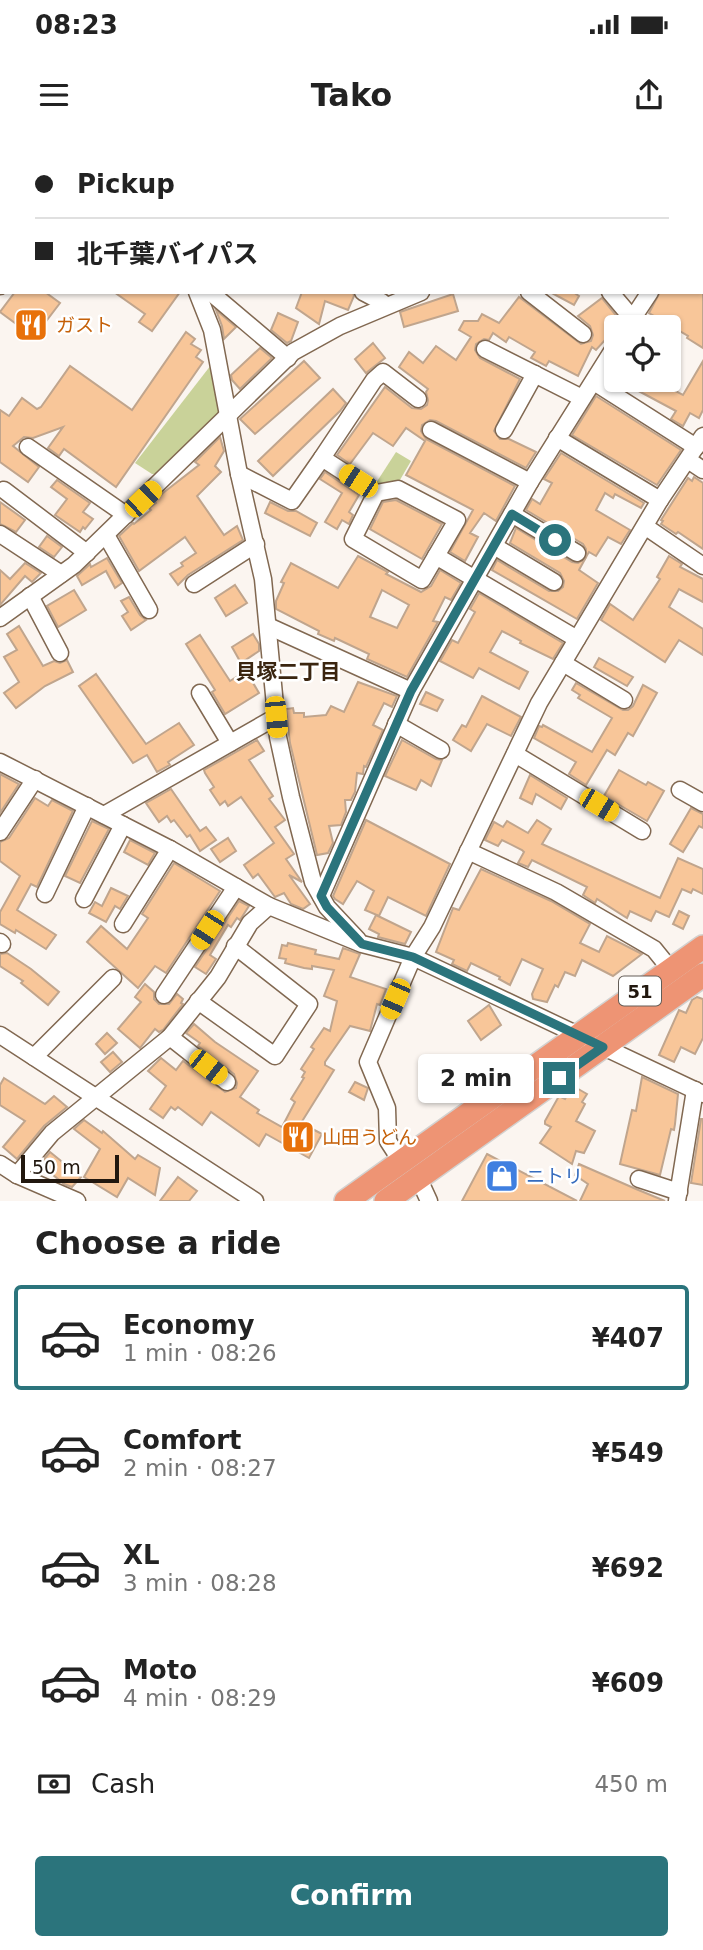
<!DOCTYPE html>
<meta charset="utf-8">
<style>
body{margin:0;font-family:"DejaVu Sans","Noto Sans JP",sans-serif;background:#f6f6f6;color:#222;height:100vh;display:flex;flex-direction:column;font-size:26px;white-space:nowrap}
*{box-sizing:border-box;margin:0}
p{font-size:23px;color:#767676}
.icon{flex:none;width:38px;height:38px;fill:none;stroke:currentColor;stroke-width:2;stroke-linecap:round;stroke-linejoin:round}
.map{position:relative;height:1061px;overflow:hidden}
.details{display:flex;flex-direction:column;background:#fff;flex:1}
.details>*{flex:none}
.guide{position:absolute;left:0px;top:0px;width:704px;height:154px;box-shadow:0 2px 5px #0004;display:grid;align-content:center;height:154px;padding:0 35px;background:#fff}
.tools{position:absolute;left:604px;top:175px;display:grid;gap:14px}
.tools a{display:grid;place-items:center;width:77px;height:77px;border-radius:7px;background:#fff;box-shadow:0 2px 5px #0004;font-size:35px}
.scale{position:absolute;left:21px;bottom:18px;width:98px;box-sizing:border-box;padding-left:7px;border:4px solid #21170e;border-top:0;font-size:19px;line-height:24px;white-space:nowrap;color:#21170e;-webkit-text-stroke:5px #fff;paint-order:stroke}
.end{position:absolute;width:32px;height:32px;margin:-16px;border:9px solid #2b747c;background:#fff;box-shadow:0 0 0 4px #fff}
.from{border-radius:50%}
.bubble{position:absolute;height:49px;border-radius:7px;background:#fff;box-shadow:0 2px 5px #0004;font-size:23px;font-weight:700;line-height:49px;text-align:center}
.car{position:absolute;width:21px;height:42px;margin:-21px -10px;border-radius:9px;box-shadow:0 0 5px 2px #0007;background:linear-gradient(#f5c518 24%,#345 0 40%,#f5c518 0 76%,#345 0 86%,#f5c518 0)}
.guide b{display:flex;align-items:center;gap:24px;height:66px;font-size:26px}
.guide b+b{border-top:2px solid #e0e0e0}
.guide i{width:18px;height:18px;background:#222}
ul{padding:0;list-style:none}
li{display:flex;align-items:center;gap:21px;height:105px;margin:0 14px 10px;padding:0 21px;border:4px solid transparent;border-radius:7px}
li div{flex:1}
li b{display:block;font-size:26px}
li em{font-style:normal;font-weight:700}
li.selected{border-color:#2b747c}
li>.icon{width:63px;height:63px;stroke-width:1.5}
h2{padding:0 35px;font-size:32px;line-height:84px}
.pay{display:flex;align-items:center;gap:18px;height:77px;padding:0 35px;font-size:26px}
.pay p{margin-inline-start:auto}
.primary-button{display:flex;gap:14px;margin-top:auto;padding:14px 35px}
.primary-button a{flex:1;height:80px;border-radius:7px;background:#2b747c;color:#fff;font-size:28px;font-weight:700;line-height:80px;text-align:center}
.status{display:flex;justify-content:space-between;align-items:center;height:49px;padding:0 35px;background:#fff;direction:ltr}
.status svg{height:19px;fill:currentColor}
header{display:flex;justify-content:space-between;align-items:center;height:91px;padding:0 35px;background:#fff;font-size:32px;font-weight:700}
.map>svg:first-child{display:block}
.green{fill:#c9d299}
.building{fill:#f8c699;stroke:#c0a58d;stroke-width:2;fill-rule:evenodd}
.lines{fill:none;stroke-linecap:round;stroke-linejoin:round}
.minor-casing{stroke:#816851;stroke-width:19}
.highway-casing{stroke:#d3d1cf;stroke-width:26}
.minor{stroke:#fff;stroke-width:16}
.highway{stroke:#ee9474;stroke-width:23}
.route{stroke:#2b747c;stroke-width:9}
.labels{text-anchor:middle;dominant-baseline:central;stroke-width:5;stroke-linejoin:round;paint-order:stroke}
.shield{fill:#fff;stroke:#645d56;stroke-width:2}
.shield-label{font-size:18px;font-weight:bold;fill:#21170e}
.food-label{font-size:19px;fill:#c56008;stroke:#fff;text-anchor:start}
.shop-label{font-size:19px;fill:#366cbe;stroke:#fff;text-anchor:start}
.neighbourhood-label{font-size:21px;font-weight:bold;fill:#3a2510;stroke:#fff}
</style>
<div class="status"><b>08:23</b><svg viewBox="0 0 49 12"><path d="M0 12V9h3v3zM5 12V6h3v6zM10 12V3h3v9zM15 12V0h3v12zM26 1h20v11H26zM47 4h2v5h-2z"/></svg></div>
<header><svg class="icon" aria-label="menu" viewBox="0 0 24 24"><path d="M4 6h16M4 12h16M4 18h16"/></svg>Tako<svg class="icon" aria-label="share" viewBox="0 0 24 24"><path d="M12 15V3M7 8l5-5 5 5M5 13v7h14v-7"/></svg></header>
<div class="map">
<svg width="703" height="1061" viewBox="0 0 703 1061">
<rect width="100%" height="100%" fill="#fbf5f0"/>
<g class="green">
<polygon points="211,225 219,269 217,276 157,334 152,334 135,323"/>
<polygon points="396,312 411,321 397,345 376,343"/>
</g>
<g class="building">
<polygon points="15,152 45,152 60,163 34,197 0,172"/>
<polygon points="114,152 180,152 152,191 139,182 145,174"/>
<polygon points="302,152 353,152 354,156 348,170 325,161 319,184 296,168"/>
<polygon points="550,152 573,152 579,156 574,165"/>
<polygon points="660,152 703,152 703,208 687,198 688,196 649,173"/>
<polygon points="453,154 458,171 404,187 400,172"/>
<polygon points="519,157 581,204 591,201 593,195 590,186 578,176 602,158 619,179 616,188 596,210 592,207 578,236 549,221 546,226 531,218 535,212 509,197 506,202 493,193 489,200 484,199 476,204 475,210 480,218 520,239 494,291 500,299 509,299 536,312 526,328 436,281 430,280 422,285 421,291 426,299 515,346 496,381 484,373 470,393 478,397 465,421 450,412 473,370 406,335 425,301 406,288 393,306 373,293 350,324 337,315 385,247 412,268 421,269 427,265 428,260 426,252 428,249 399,227 409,212 423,223 436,206 456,220 471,197 459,190 464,181 478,181 482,174 499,183"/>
<polygon points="216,170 236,187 224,199 222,186"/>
<polygon points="278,173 298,182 291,201 287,203 271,190"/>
<polygon points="186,192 195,199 191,204 201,210 196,217 203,222 116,347 64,309 59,316 48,308 63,287 33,298 24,297 13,306 39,327 28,342 0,322 0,270 9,276 22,258 37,269 41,267 70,226 132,270"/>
<polygon points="373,203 385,218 366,233 355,219"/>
<polygon points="260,208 272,218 240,249 232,240 231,235"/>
<polygon points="304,221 320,238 255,294 240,279"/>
<polygon points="703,221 703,270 699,278 690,273 683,286 671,279 676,271 633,248 638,240 654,240 683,255"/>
<polygon points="333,249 346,263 340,271 273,336 258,321"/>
<polygon points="596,256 681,310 657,345 572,295"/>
<polygon points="220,297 224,311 215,326 221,332 197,356 224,395 237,386 243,400 188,435 178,445 170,434 183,426 181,423 196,413 185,397 139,431 119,396 133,383 134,384 151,370 149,368 156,363 155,361 163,353 199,325 195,322"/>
<polygon points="561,313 644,363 641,368 615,354 613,358 605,353 596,370 630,390 621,404 608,397 596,416 589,412 586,417 586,409 583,404 526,370 532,359 540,364 552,343 544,339"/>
<polygon points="325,332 359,355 349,372 353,375 349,384 342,380 337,389 325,382 342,353 320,339"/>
<polygon points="694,337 703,343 703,409 678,392 676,394 661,384 663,381 661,380 688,338 692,341"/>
<polygon points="57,340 90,363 83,372 93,379 85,389 83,387 80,392 55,375 67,359 51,347"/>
<polygon points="396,360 442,384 422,419 370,389 383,362"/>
<polygon points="0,362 25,380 16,392 0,384"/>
<polygon points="270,362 288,371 296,371 317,383 310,396 265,373"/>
<polygon points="516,388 572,422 578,423 585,419 579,430 598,443 577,479 492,430 497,420 549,451 558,451 563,447 564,441 560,433 510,403"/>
<polygon points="47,396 62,407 54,417 39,407"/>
<path d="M358,416L388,432L386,434L421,452L431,446L440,430L461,443L451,460L445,457L433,481L438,482L407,537L367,519L369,514L335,498L334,501L318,494L319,491L276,469V461L284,443L281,442L291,423L338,448ZM382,450L409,465L397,488L370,477Z"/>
<polygon points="669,416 682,424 680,427 703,439 703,462 679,449 669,467 703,489 703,515 679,500 665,522 601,480 610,464 633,480 660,439 657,437"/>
<polygon points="107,418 122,443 115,448 106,431 82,445 77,436 90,424 91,427"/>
<polygon points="25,423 41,433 32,442 25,436 0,465 0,430 10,439"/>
<polygon points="235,445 247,463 226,476 215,458"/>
<polygon points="74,450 86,470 58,487 47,466"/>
<polygon points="479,453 563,503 553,519 520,503 521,501 502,491 490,512 528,532 519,549 479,528 473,538 440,521 452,500 458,503 475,472 470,469"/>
<polygon points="129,457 140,475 146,480 131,490 122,476 128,472 121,461"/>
<polygon points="19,486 43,526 54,521 60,523 67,520 73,532 45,546 16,568 4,553 19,542 4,517 17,510 7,494"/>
<polygon points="253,494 259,504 259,511 241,523 232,507"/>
<polygon points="200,495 230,541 246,531 259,553 225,574 212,552 215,550 186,504"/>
<polygon points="599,518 633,537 627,546 594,527"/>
<polygon points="96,534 146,604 179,583 194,605 168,622 170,625 157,632 147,615 133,623 79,546"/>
<polygon points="358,542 397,556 392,567 384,563 373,585 383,590 366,627 364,626 363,634 357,633 355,652 351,660 345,660 346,672 341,685 329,686 333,703 328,713 317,715 290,603 286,569 293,568 294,573 304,573 304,577 326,575 331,566 344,572"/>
<polygon points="576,543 623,570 628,570 633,566 643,545 657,553 633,596 628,593 615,615 607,610 586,645 569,634 576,622 534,598 539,586 542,587 543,585 592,612 612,578 578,558 580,555 572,550"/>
<polygon points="426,552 443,560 437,571 420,564"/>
<polygon points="482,556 521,577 511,596 487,584 471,611 453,600 462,585 466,587"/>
<polygon points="257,600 264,611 249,620 273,656 269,659 285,680 275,687 294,714 286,719 302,742 289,735 310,764 303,769 291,764 284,753 275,757 258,734 253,738 244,725 274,703 241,657 228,666 225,661 220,665 210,650 214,647 205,633 204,630"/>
<polygon points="402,600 436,619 442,620 431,646 421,640 416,650 385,636"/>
<polygon points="619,630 646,645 648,642 664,651 647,681 604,656"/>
<polygon points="0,634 19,644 0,673"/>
<polygon points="530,635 567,658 561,669 536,654 532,664 520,658"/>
<polygon points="171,649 200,691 206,687 216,700 200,711 190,695 187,697 174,680 171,682 167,676 159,682 146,663"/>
<polygon points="35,658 48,666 52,660 73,671 37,747 31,744 17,770 56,795 46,809 16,790 15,793 0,784 0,772 20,736 0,721 0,702 9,698"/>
<polygon points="691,668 703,674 703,688 699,686 683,712 670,704"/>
<polygon points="366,680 450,724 426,776 388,757 379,776 365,770 374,751 357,741 343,764 335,759 333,756"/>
<polygon points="537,680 551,689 542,704 660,758 678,718 703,729 703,754 693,749 691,753 682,749 669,777 656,771 651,781 630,771 627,778 597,759 595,763 583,755 587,747 532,720 528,727 518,723 524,712 522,710 502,700 498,706 485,700 494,682 503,687 507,681 528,693"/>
<polygon points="92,681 109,689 80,743 65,736"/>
<polygon points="228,698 236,711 220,722 211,709"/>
<polygon points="130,700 155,713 148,725 124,712"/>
<polygon points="174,723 220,751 166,833 155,826 138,848 87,802 101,786 127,809 148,778 142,774"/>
<polygon points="481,729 551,761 590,784 580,803 599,812 607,796 642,814 613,836 582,820 575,836 565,832 558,847 555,845 547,862 533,859 532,854 543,829 522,819 510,845 499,839 500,837 471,823 467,831 452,824 454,820 436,812 453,768 459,770"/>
<polygon points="111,748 128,756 120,769 115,766 106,782 89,773 95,762 102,766"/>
<polygon points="239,761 249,766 240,780 237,778 231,787 228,785 210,815 216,819 206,834 195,827"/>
<polygon points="679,771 689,776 683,789 673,784"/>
<polygon points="376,775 411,792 405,804 378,797 379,794 369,789"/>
<polygon points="288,803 316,810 315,814 339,819 343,808 360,814 350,837 386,849 380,865 377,864 370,891 350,886 325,922 325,925 334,930 301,983 322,994 309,1018 266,994 259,1006 211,972 202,985 178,967 175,970 171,967 163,978 150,969 166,946 148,931 161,918 176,930 183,921 225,952 236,948 237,943 234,934 198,906 200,903 186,893 194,884 215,902 258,931 240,957 259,970 257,973 282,987 295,962 291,959 304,938 302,937 305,932 301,929 314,909 311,907 324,888 330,891 337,861 324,856 334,830 312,826 312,829 304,828 285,823 286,819 279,818 282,805 287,806"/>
<polygon points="7,813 31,829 59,852 48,865 21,843 23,841 0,826 0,814"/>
<polygon points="145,844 154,852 154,859 159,864 169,864 177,854 183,859 181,863 183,864 163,890 159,892 155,889 140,908 118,889 141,862 135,857"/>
<polygon points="697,857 703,859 703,898 695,914 681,907 674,922 659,915 679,870 686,873 692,860"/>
<polygon points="489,865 501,885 481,900 468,881"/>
<polygon points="107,893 117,903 105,914 96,904"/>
<polygon points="113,912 122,922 110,932 101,922"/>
<polygon points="642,937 678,954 675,984 674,990 671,989 660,1035 620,1024 632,970 636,971"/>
<polygon points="4,938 45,964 54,956 67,967 44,986 17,1019 3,1007 25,981 0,965 0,945"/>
<polygon points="355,942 368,948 364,960 349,952"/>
<polygon points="573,946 587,954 582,962 585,964 576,981 595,991 584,1013 576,1011 572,1024 540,1003 551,987 545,984 545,981 559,956 565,959"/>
<polygon points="701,979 703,979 703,1045 691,1043"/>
<polygon points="84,980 102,993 103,991 135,1019 138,1015 160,1028 155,1055 128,1038 117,1057 84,1037 100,1009 74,989"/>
<polygon points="50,1012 81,1037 72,1047 64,1044 40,1024"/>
<polygon points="487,1014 577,1061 462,1061"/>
<polygon points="579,1024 636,1049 665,1061 580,1061 588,1044 575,1035"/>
<polygon points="178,1037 197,1051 189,1061 160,1061"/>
</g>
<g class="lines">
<defs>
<g id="minor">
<polyline points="493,0 497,2"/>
<polyline points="651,0 652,2"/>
<polyline points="109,2 110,0"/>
<polyline points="197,2 198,0"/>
<polyline points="281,2 282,0"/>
<polyline points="359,2 360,0"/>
<polyline points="448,2 448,0"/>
<polyline points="509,2 509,0"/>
<polyline points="0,14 2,15"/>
<polyline points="702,54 703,54"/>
<polyline points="702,67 703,65"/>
<polyline points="0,146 2,144"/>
<polyline points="197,152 212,190 239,334 263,439 278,597 291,657 313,742 327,767 358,800"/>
<polyline points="210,152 288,218"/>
<polyline points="363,152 382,162"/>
<polyline points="529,152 583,194"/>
<polyline points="610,152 632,178"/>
<polyline points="627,187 650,152"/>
<polyline points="485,209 582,258"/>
<polyline points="594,242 696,307"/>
<polyline points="431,290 530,342"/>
<polyline points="504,290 535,234"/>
<polyline points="557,298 660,360"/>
<polyline points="28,307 126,375"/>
<polyline points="322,318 374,240 383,232 418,259"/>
<polyline points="688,320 703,330"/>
<polyline points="239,334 292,361 322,318 376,353 398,349 457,380 436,416"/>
<polyline points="4,350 87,413"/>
<polyline points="376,353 353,399 422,440 436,416 577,499"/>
<polyline points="512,374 577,413"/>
<polyline points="646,387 703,426"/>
<polyline points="0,394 61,434"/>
<polyline points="106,395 149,470"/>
<polyline points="494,406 554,442"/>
<polyline points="194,444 256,404"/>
<polyline points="30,456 60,513"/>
<polyline points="0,478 74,425 293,212 340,186 421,152"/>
<polyline points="268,486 411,551"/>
<polyline points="563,523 624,560"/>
<polyline points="200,553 230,603"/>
<polyline points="396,584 441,610"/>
<polyline points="515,614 642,691"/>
<polyline points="0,622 170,709 269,766 362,804 413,817 703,954"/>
<polyline points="680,650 703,663"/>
<polyline points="104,675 276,577"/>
<polyline points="0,692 35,639"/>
<polyline points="468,711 556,752 654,809 671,830"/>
<polyline points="45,754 87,666"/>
<polyline points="321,756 411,551 530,342 616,205"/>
<polyline points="84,759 123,685"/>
<polyline points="123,784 170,709"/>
<polyline points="0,802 2,804"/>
<polyline points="164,855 236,747"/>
<polyline points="198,861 275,916 309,864 235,806"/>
<polyline points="0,895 255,1061"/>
<polyline points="170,897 227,942"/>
<polyline points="34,917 113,838"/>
<polyline points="401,1021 388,1001 387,968 368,922 413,817 432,787 539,563 660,360 703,296"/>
<polyline points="0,1024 17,1035 77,1061"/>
<polyline points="17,1035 52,993 170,897 218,837 250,783 269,766"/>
<polyline points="418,1037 429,1061"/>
<polyline points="639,1039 679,1052"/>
<polyline points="677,1061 695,950"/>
</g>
<g id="highway">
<polyline points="346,1061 703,807"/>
<polyline points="386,1061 703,835"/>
</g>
</defs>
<use href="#minor" class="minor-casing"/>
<use href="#highway" class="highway-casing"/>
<use href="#minor" class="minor"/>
<use href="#highway" class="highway"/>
</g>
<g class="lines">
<polyline class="route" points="555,400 512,374 411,551 321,756 327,767 362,804 413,817 603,907 559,938"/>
</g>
<defs>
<symbol id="restaurant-square" viewBox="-11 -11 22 22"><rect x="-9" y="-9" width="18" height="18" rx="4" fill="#e8710a" stroke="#fff"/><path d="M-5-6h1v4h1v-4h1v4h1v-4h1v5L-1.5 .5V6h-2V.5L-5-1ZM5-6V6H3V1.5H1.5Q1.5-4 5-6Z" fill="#fff"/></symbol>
<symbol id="shop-square" viewBox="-11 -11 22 22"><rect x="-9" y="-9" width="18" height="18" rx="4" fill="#3f7fe0" stroke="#fff"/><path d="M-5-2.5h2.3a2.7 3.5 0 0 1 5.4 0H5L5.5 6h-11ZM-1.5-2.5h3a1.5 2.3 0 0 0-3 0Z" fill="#fff"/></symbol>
</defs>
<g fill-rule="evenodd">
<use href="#restaurant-square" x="12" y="166" width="38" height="38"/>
<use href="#restaurant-square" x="279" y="978" width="38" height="38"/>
<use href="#shop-square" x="483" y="1017" width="38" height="38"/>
</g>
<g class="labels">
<rect class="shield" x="619" y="836.5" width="42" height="29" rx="5"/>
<g class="shield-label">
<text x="640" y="851">51</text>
</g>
<g class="food-label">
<text x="56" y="185">ガスト</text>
<text x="322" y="997">山田うどん</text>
</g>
<g class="shop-label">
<text x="526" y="1036">ニトリ</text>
</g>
<g class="neighbourhood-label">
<text x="288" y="532">貝塚二丁目</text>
</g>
</g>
</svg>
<div class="tools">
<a><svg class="icon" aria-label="locate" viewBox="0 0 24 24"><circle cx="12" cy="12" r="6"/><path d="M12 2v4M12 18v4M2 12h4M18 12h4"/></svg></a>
</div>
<div class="scale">50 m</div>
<i class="end from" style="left:555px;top:400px"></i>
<i class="end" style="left:559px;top:938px"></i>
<div class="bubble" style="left:418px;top:914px;width:116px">2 min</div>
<i class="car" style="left:358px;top:341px;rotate:303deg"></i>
<i class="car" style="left:143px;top:359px;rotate:46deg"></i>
<i class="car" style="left:276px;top:577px;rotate:175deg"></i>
<i class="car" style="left:599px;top:665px;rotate:121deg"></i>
<i class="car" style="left:207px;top:790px;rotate:213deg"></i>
<i class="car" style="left:395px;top:859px;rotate:203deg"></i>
<i class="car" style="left:208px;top:927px;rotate:128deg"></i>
<div class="guide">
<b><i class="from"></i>Pickup</b>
<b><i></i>北千葉バイパス</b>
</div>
</div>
<section class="details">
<h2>Choose a ride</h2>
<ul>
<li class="selected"><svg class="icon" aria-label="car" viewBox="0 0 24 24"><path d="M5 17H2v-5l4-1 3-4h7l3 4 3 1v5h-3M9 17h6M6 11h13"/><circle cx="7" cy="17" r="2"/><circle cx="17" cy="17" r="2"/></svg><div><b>Economy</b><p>1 min · 08:26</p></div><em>¥407</em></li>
<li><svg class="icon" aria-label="car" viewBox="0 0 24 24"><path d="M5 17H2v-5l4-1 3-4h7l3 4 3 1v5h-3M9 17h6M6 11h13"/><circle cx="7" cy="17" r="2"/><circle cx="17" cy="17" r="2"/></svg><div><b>Comfort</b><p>2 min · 08:27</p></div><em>¥549</em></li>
<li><svg class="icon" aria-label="car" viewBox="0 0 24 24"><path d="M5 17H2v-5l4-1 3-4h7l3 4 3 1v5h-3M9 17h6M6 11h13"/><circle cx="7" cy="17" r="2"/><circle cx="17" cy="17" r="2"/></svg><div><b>XL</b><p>3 min · 08:28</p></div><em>¥692</em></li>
<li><svg class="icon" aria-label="car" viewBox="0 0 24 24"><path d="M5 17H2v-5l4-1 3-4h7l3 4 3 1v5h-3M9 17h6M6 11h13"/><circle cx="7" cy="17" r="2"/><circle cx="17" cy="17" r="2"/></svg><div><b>Moto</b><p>4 min · 08:29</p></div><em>¥609</em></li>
</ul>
<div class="pay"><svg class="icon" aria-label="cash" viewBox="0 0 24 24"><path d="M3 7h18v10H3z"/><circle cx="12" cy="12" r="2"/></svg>Cash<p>450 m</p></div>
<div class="primary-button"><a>Confirm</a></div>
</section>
